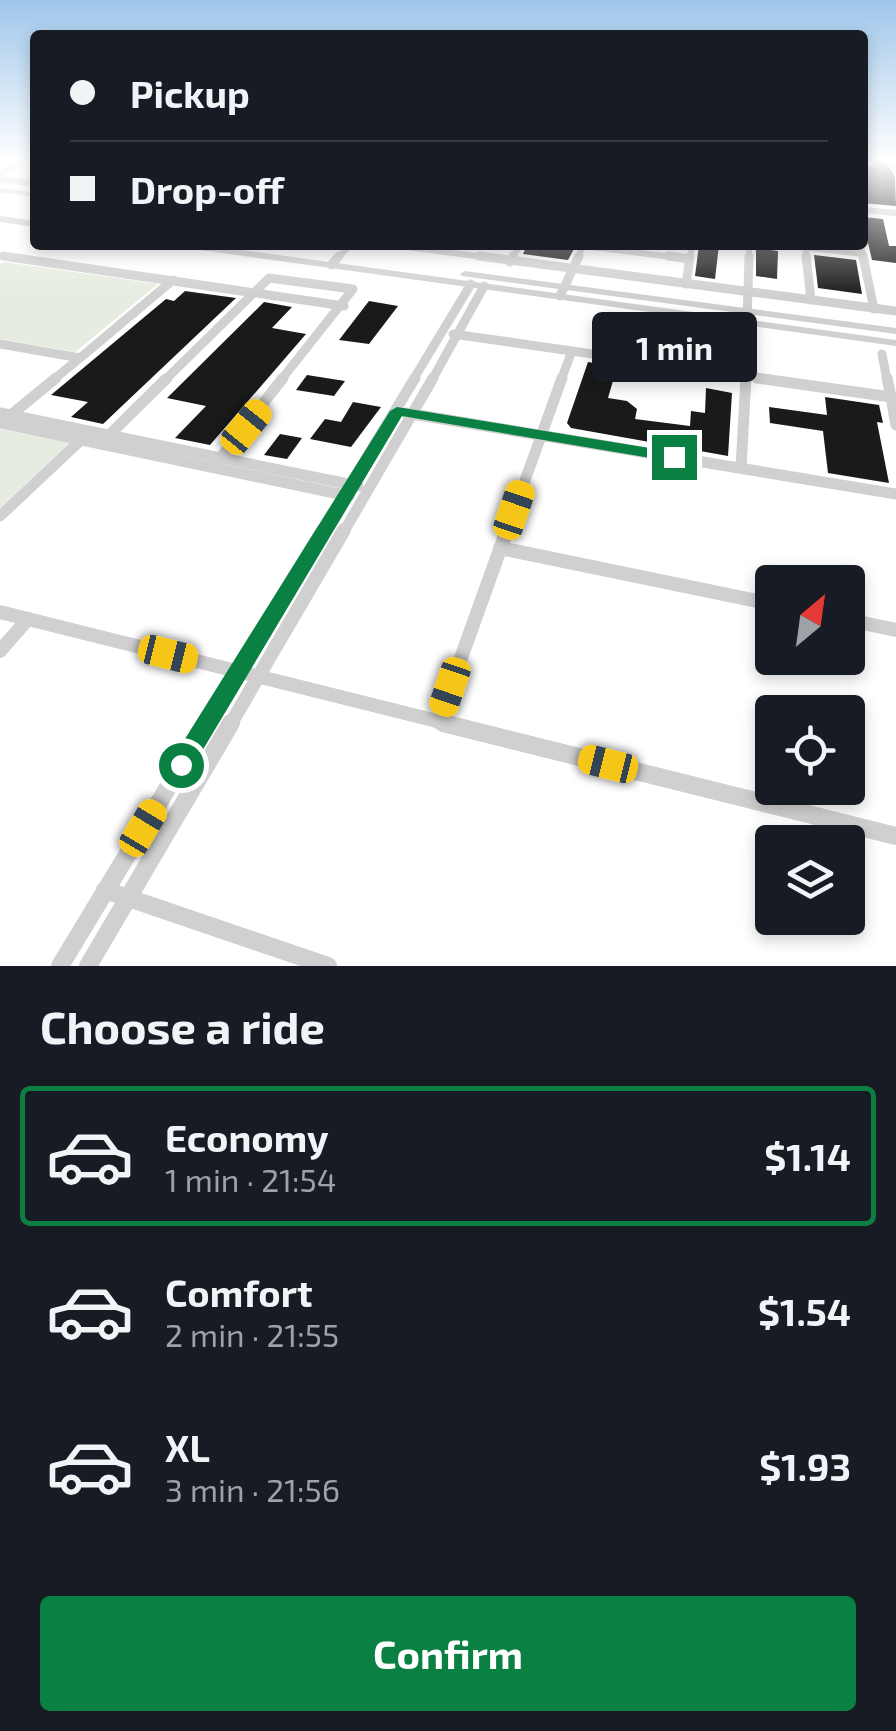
<!DOCTYPE html>
<meta charset="utf-8">
<style>
body{margin:0;font-family:"Exo 2",sans-serif;background:#242831;color:#f1f3f6;height:100vh;display:flex;flex-direction:column;font-size:38px;white-space:nowrap}
*{box-sizing:border-box;margin:0}
p{font-size:32px;color:#9ea1a6}
.icon{flex:none;width:55px;height:55px;fill:none;stroke:currentColor;stroke-width:2;stroke-linecap:round;stroke-linejoin:round}
.map{position:relative;height:966px;overflow:hidden}
.panel{display:flex;flex-direction:column;background:#171b24;flex:1}
.panel>*{flex:none}
.hud{position:absolute;left:30px;top:30px;width:838px;height:220px;border-radius:10px;box-shadow:0 5px 15px #0003;display:grid;align-content:center;height:220px;padding:0 40px;background:#171b24}
.needle{width:65px;rotate:29deg}
.controls{position:absolute;left:755px;top:565px;display:grid;gap:20px}
.controls a{display:grid;place-items:center;width:110px;height:110px;border-radius:10px;background:#171b24;box-shadow:0 5px 15px #0003;font-size:50px}
.end{position:absolute;width:45px;height:45px;margin:-22px;border:12px solid #0b8043;background:#fff;box-shadow:0 0 0 5px #fff}
.from{border-radius:50%}
.bubble{position:absolute;height:70px;border-radius:10px;background:#171b24;box-shadow:0 5px 15px #0003;font-size:32px;font-weight:700;line-height:70px;text-align:center}
.car{position:absolute;width:30px;height:60px;margin:-30px -15px;border-radius:12px;box-shadow:0 0 8px 2px #0007;background:linear-gradient(#f5c518 24%,#345 0 40%,#f5c518 0 76%,#345 0 86%,#f5c518 0)}
.hud b{display:flex;align-items:center;gap:35px;height:95px;font-size:38px}
.hud b+b{border-top:2px solid #363941}
.hud i{width:25px;height:25px;background:#f1f3f6}
ul{padding:0;list-style:none}
li{display:flex;align-items:center;gap:30px;height:140px;margin:0 20px 15px;padding:0 20px;border:5px solid transparent;border-radius:10px}
li div{flex:1}
li b{display:block;font-size:38px}
li em{font-style:normal;font-weight:700}
li.on{border-color:#0b8043}
li>.icon{width:90px;height:90px;stroke-width:1.5}
h2{padding:0 40px;font-size:45px;line-height:120px}
.action{display:flex;gap:20px;margin-top:auto;padding:20px 40px}
.action a{flex:1;height:115px;border-radius:10px;background:#0b8043;color:#fff;font-size:40px;font-weight:700;line-height:115px;text-align:center}
.map>svg:first-child{display:block}
.green{fill:#e6ecdf}
.building{fill:#1a1a1a}
.lines{fill:none;stroke-linecap:round;stroke-linejoin:round}
.service{stroke:#d0d0d0;stroke-width:4}
.minor-far4{stroke:#d0d0d0;stroke-width:6}
.minor-far3{stroke:#d0d0d0;stroke-width:9}
.minor-far2{stroke:#d0d0d0;stroke-width:11}
.minor-far1{stroke:#d0d0d0;stroke-width:14}
.minor{stroke:#d0d0d0;stroke-width:18}
.tertiary{fill:#d0d0d0;fill-rule:evenodd}
.route{fill:#0b8043}
</style>
<div class="map">
<svg width="896" height="966" viewBox="0 0 896 966">
<rect width="100%" height="100%" fill="#fff"/>
<g class="green">
<polygon points="4,262 158,284 75,352 0,339 0,264"/>
<polygon points="0,429 69,443 0,508"/>
</g>
<g class="building">
<polygon points="872,161 886,161 895,177 896,206 862,203 862,165 874,166"/>
<polygon points="862,217 883,219 889,246 896,246 896,263 872,260"/>
<polygon points="551,245 575,247 568,260 523,254 526,247 549,250"/>
<polygon points="699,245 719,245 715,279 695,276"/>
<polygon points="756,248 778,251 777,279 756,276"/>
<polygon points="814,255 856,260 862,294 818,288"/>
<polygon points="185,291 236,298 103,424 71,417 88,402 51,395 166,299 174,301"/>
<polygon points="369,301 398,306 369,344 339,340"/>
<polygon points="264,302 292,307 272,328 306,334 210,445 175,438 206,406 167,398"/>
<polygon points="588,362 617,367 608,398 627,401 637,409 635,419 690,426 691,411 705,413 706,388 732,393 728,456 571,428 567,423"/>
<polygon points="307,375 345,381 334,396 296,390"/>
<polygon points="825,397 879,405 883,423 877,422 889,483 828,473 823,431 770,423 769,407 827,415"/>
<polygon points="353,402 381,407 351,447 310,439 325,419 341,422"/>
<polygon points="280,434 302,438 287,459 264,455"/>
</g>
<g class="lines">
<polyline class="service" points="0,190 35,195"/>
<g class="minor-far4">
<polyline points="893,161 896,170"/>
<polyline points="0,173 24,161"/>
<polyline points="0,179 35,184"/>
<polyline points="862,210 896,213"/>
<polyline points="392,245 498,259"/>
<polyline points="782,245 863,254"/>
<polyline points="805,245 807,259"/>
<polyline points="861,245 864,259"/>
<polyline points="584,246 688,259"/>
<polyline points="0,256 20,259"/>
<polyline points="337,259 350,245"/>
<polyline points="512,259 520,245"/>
<polyline points="577,259 584,245"/>
<polyline points="690,259 692,245"/>
<polyline points="749,259 749,245"/>
</g>
<g class="minor-far3">
<polyline points="3,256 344,306"/>
<polyline points="479,256 896,311"/>
<polyline points="668,256 689,259"/>
<polyline points="806,256 811,300"/>
<polyline points="863,256 874,309"/>
<polyline points="510,262 513,256"/>
<polyline points="331,265 339,256"/>
<polyline points="686,284 690,256"/>
<polyline points="560,296 579,256"/>
<polyline points="747,322 749,256"/>
<polyline points="453,334 774,380"/>
<polyline points="0,344 80,358 173,280"/>
<polyline points="882,354 887,380"/>
<polyline points="53,380 80,358"/>
<polyline points="165,380 269,278 353,289 281,380"/>
<polyline points="413,380 471,284"/>
<polyline points="432,380 484,286"/>
<polyline points="561,380 572,351"/>
<polyline points="746,380 746,376"/>
</g>
<g class="minor-far2">
<polyline points="757,378 891,397 896,425"/>
<polyline points="887,378 891,397"/>
<polyline points="0,413 358,486"/>
<polyline points="406,413 896,494"/>
<polyline points="6,419 56,378"/>
<polyline points="0,423 349,496"/>
<polyline points="100,444 167,378"/>
<polyline points="213,467 283,378"/>
<polyline points="741,468 746,378"/>
<polyline points="0,516 83,438"/>
<polyline points="321,533 415,378"/>
<polyline points="343,533 433,378"/>
<polyline points="506,533 562,378"/>
</g>
<g class="minor-far1">
<polyline points="500,548 772,604"/>
<polyline points="0,612 453,725"/>
<polyline points="848,620 896,630"/>
<polyline points="0,651 28,619"/>
<polyline points="438,722 507,530"/>
<polyline points="205,725 323,530"/>
<polyline points="230,725 344,530"/>
</g>
<g class="minor">
<polyline points="443,723 896,836"/>
<polyline points="105,890 328,966"/>
<polyline points="60,966 207,723"/>
<polyline points="88,966 231,723"/>
</g>
<g class="tertiary">
<polygon points="0,216 35,221 35,227 0,222"/>
<polygon points="181,245 206,245 896,340 896,346 186,248"/>
<polygon points="465,271 896,328 896,334 462,276 460,274"/>
</g>
</g>
<linearGradient id="sky" x2="0" y2="1"><stop stop-color="#9ec6ea"/><stop offset="0.54" stop-color="#fff"/><stop offset="1" stop-color="#fff" stop-opacity="0"/></linearGradient>
<rect width="896" height="297" fill="url(#sky)"/>
<polygon class="route" points="397,407 674,452 682,457 674,462 402,416 189,773 181,776 173,773 170,765 173,758 390,411"/>
</svg>
<div class="controls">
<a><svg class="needle" viewBox="-14 -14 28 28"><path d="M0-13l5 13h-10z" fill="#e53935"/><path d="M0 13l5-13h-10z" fill="#9ea1a6"/></svg></a>
<a><svg class="icon" aria-label="locate" viewBox="0 0 24 24"><circle cx="12" cy="12" r="6"/><path d="M12 2v4M12 18v4M2 12h4M18 12h4"/></svg></a>
<a><svg class="icon" aria-label="layers" viewBox="0 0 24 24"><path d="M12 4l9 5-9 5-9-5zM3 14l9 5 9-5"/></svg></a>
</div>
<i class="end from" style="left:181px;top:765px"></i>
<i class="end" style="left:674px;top:457px"></i>
<div class="bubble" style="left:592px;top:312px;width:165px">1 min</div>
<i class="car" style="left:246px;top:427px;rotate:39deg"></i>
<i class="car" style="left:514px;top:510px;rotate:19deg"></i>
<i class="car" style="left:168px;top:654px;rotate:104deg"></i>
<i class="car" style="left:450px;top:687px;rotate:199deg"></i>
<i class="car" style="left:608px;top:764px;rotate:284deg"></i>
<i class="car" style="left:143px;top:828px;rotate:31deg"></i>
<div class="hud">
<b><i class="from"></i>Pickup</b>
<b><i></i>Drop-off</b>
</div>
</div>
<section class="panel">
<h2>Choose a ride</h2>
<ul>
<li class="on"><svg class="icon" aria-label="car" viewBox="0 0 24 24"><path d="M5 17H2v-5l4-1 3-4h7l3 4 3 1v5h-3M9 17h6M6 11h13"/><circle cx="7" cy="17" r="2"/><circle cx="17" cy="17" r="2"/></svg><div><b>Economy</b><p>1 min · 21:54</p></div><em>$1.14</em></li>
<li><svg class="icon" aria-label="car" viewBox="0 0 24 24"><path d="M5 17H2v-5l4-1 3-4h7l3 4 3 1v5h-3M9 17h6M6 11h13"/><circle cx="7" cy="17" r="2"/><circle cx="17" cy="17" r="2"/></svg><div><b>Comfort</b><p>2 min · 21:55</p></div><em>$1.54</em></li>
<li><svg class="icon" aria-label="car" viewBox="0 0 24 24"><path d="M5 17H2v-5l4-1 3-4h7l3 4 3 1v5h-3M9 17h6M6 11h13"/><circle cx="7" cy="17" r="2"/><circle cx="17" cy="17" r="2"/></svg><div><b>XL</b><p>3 min · 21:56</p></div><em>$1.93</em></li>
</ul>
<div class="action"><a>Confirm</a></div>
</section>
